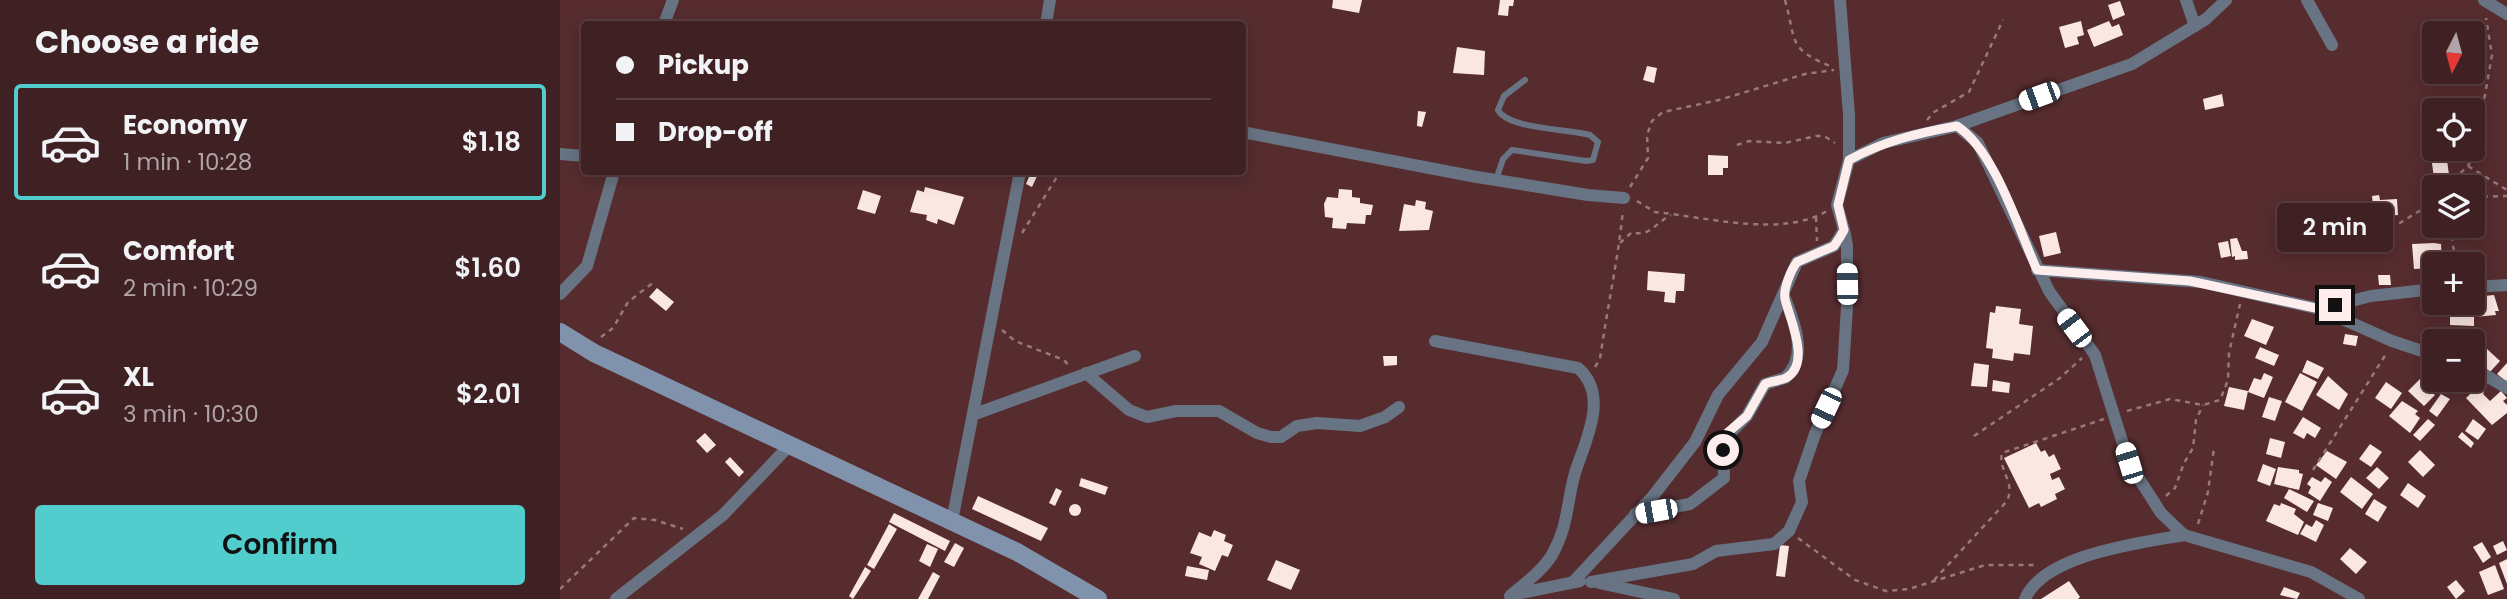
<!DOCTYPE html>
<meta charset="utf-8">
<style>
body{margin:0;font-family:Poppins,sans-serif;background:#4b2e30;color:#f1f3f6;height:100vh;display:flex;flex-direction:column;font-size:26px;white-space:nowrap}
*{box-sizing:border-box;margin:0}
p{font-size:23px;color:#aea3a6}
.icon{flex:none;width:38px;height:38px;fill:none;stroke:currentColor;stroke-width:2;stroke-linecap:round;stroke-linejoin:round}
.map{position:relative;flex:1;overflow:hidden}
.panel{display:flex;flex-direction:column;background:#402123;width:560px}
.panel>*{flex:none}
.guide{position:absolute;left:21px;top:21px;width:665px;height:154px;border-radius:7px;box-shadow:0 4px 18px #0003,0 0 0 2px #593e41;display:grid;align-content:center;height:154px;padding:0 35px;background:#402123}
.needle{width:46px;rotate:186deg}
.tools{position:absolute;left:1862px;top:21px;display:grid;gap:14px}
.tools a{display:grid;place-items:center;width:63px;height:63px;border-radius:7px;background:#402123;box-shadow:0 4px 18px #0003,0 0 0 2px #593e41;font-size:35px}
.end{position:absolute;width:32px;height:32px;margin:-16px;border:9px solid #feeded;background:#111;box-shadow:0 0 0 4px #111}
.from{border-radius:50%}
.bubble{position:absolute;height:49px;border-radius:7px;background:#402123;box-shadow:0 4px 18px #0003,0 0 0 2px #593e41;font-size:23px;font-weight:600;line-height:49px;text-align:center}
.car{position:absolute;width:21px;height:42px;margin:-21px -10px;border-radius:9px;box-shadow:0 0 5px 2px #0007;background:linear-gradient(#fff 24%,#345 0 40%,#fff 0 76%,#345 0 86%,#fff 0)}
.guide b{display:flex;align-items:center;gap:24px;height:66px;font-size:26px}
.guide b+b{border-top:2px solid #593e41}
.guide i{width:18px;height:18px;background:#f1f3f6}
ul{padding:0;list-style:none}
li{display:flex;align-items:center;gap:21px;height:116px;margin:0 14px 10px;padding:0 21px;border:4px solid transparent;border-radius:7px}
li div{flex:1}
li b{display:block;font-size:26px}
li em{font-style:normal;font-weight:600}
li.active{border-color:#52cdce}
li>.icon{width:63px;height:63px;stroke-width:1.5}
h2{padding:0 35px;font-size:32px;line-height:84px}
.button{display:flex;gap:14px;margin-top:auto;padding:14px 35px}
.button a{flex:1;height:80px;border-radius:7px;background:#52cdce;color:#111;font-size:28px;font-weight:600;line-height:80px;text-align:center}
main{display:flex;flex:1;min-height:0}
.map>svg:first-child{display:block}
.building{fill:#fbe7e1}
.lines{fill:none;stroke-linecap:round;stroke-linejoin:round}
.path{stroke:#98787a;stroke-width:2.5;stroke-dasharray:5 5;stroke-linecap:butt}
.lane{stroke:#687483;stroke-width:6}
.street{stroke:#687483;stroke-width:12}
.secondary{stroke:#8193ac;stroke-width:18}
.route{stroke:#feeded;stroke-width:9}
</style>
<main>
<section class="panel">
<h2>Choose a ride</h2>
<ul>
<li class="active"><svg class="icon" aria-label="car" viewBox="0 0 24 24"><path d="M5 17H2v-5l4-1 3-4h7l3 4 3 1v5h-3M9 17h6M6 11h13"/><circle cx="7" cy="17" r="2"/><circle cx="17" cy="17" r="2"/></svg><div><b>Economy</b><p>1 min · 10:28</p></div><em>$1.18</em></li>
<li><svg class="icon" aria-label="car" viewBox="0 0 24 24"><path d="M5 17H2v-5l4-1 3-4h7l3 4 3 1v5h-3M9 17h6M6 11h13"/><circle cx="7" cy="17" r="2"/><circle cx="17" cy="17" r="2"/></svg><div><b>Comfort</b><p>2 min · 10:29</p></div><em>$1.60</em></li>
<li><svg class="icon" aria-label="car" viewBox="0 0 24 24"><path d="M5 17H2v-5l4-1 3-4h7l3 4 3 1v5h-3M9 17h6M6 11h13"/><circle cx="7" cy="17" r="2"/><circle cx="17" cy="17" r="2"/></svg><div><b>XL</b><p>3 min · 10:30</p></div><em>$2.01</em></li>
</ul>
<div class="button"><a>Confirm</a></div>
</section>
<div class="map">
<svg width="1947" height="599" viewBox="0 0 1947 599">
<rect width="100%" height="100%" fill="#562c2f"/>
<g class="building">
<polygon points="773,0 802,0 799,13 772,8"/>
<polygon points="940,0 954,0 953,6 949,6 948,16 938,15"/>
<polygon points="1560,1 1565,15 1553,20 1548,5"/>
<polygon points="1521,21 1524,35 1517,37 1519,44 1505,48 1499,27"/>
<polygon points="1549,21 1552,27 1559,24 1563,35 1534,47 1527,30"/>
<polygon points="897,47 925,51 924,75 893,73"/>
<polygon points="1087,66 1097,68 1094,83 1083,80"/>
<polygon points="1662,94 1664,106 1645,110 1643,99"/>
<polygon points="858,111 866,112 862,127 857,126"/>
<polygon points="1148,155 1168,156 1168,168 1163,168 1163,175 1148,175"/>
<polygon points="1887,160 1889,175 1874,178 1872,163"/>
<polygon points="471,172 479,172 472,187 466,184"/>
<polygon points="365,187 404,197 394,225 378,219 377,224 366,220 367,215 350,212 357,190 364,192"/>
<polygon points="779,189 792,190 792,197 800,198 800,203 813,205 811,215 806,215 805,224 787,223 786,229 772,228 773,218 765,217 764,204 767,197 778,198"/>
<polygon points="303,190 321,196 315,214 297,209"/>
<polygon points="1819,195 1820,200 1837,199 1838,215 1814,217 1812,196"/>
<polygon points="856,200 866,202 865,209 873,211 869,230 839,231 844,204 855,206"/>
<polygon points="1798,219 1799,240 1776,241 1775,220"/>
<polygon points="1496,232 1501,253 1484,257 1479,236"/>
<polygon points="1677,238 1682,251 1687,251 1688,259 1675,260 1675,256 1672,257 1670,239"/>
<polygon points="1668,241 1671,256 1661,258 1658,243"/>
<polygon points="1874,243 1881,244 1882,263 1875,263 1874,268 1854,269 1852,244"/>
<polygon points="1088,271 1125,274 1124,291 1116,291 1115,303 1104,302 1105,292 1087,290"/>
<polygon points="1818,275 1830,275 1831,285 1819,285"/>
<polygon points="97,288 114,302 106,311 89,297"/>
<polygon points="1934,295 1939,311 1935,311 1936,315 1914,317 1914,326 1890,325 1890,308 1896,308 1896,315 1914,316 1913,297"/>
<polygon points="1436,306 1461,309 1459,324 1473,326 1470,355 1454,353 1453,361 1432,358 1433,349 1426,348 1430,312 1435,313"/>
<polygon points="1692,319 1714,327 1706,345 1684,336"/>
<polygon points="1785,334 1798,336 1796,346 1783,344"/>
<polygon points="1700,347 1719,355 1714,366 1695,358"/>
<polygon points="1927,349 1940,361 1930,372 1917,360"/>
<polygon points="823,356 837,356 837,365 824,366"/>
<polygon points="1747,360 1764,368 1758,379 1742,372"/>
<polygon points="1414,363 1429,365 1427,387 1411,386"/>
<polygon points="1947,363 1947,382 1937,374"/>
<polygon points="1704,373 1713,377 1704,398 1688,392 1694,378 1701,380"/>
<polygon points="1740,373 1757,382 1742,411 1725,402"/>
<polygon points="1866,373 1869,376 1861,385 1875,395 1864,406 1848,391"/>
<polygon points="1768,376 1788,394 1779,410 1756,395"/>
<polygon points="1433,380 1450,383 1449,393 1432,391"/>
<polygon points="1924,381 1927,385 1923,394 1930,401 1941,391 1947,398 1943,401 1947,405 1947,413 1932,425 1906,398"/>
<polygon points="1826,382 1842,393 1831,409 1815,398"/>
<polygon points="1669,387 1688,391 1684,410 1664,406"/>
<polygon points="1881,394 1890,399 1877,417 1869,411"/>
<polygon points="1709,397 1722,401 1715,421 1702,417"/>
<polygon points="1842,401 1858,411 1855,414 1860,418 1850,433 1829,416"/>
<polygon points="1743,417 1761,428 1755,438 1747,433 1744,439 1733,433"/>
<polygon points="1868,419 1875,425 1860,441 1853,435"/>
<polygon points="1913,419 1926,429 1918,440 1905,431"/>
<polygon points="1902,432 1914,443 1911,448 1898,437"/>
<polygon points="145,433 156,445 147,453 136,441"/>
<polygon points="1710,438 1725,442 1721,458 1706,454"/>
<polygon points="1476,443 1481,452 1485,450 1489,457 1494,454 1501,469 1490,474 1492,480 1499,477 1505,489 1495,494 1497,499 1481,507 1479,503 1469,508 1444,458"/>
<polygon points="1810,444 1822,452 1811,467 1799,459"/>
<polygon points="1860,450 1875,465 1863,477 1848,462"/>
<polygon points="1767,451 1787,462 1776,479 1756,465"/>
<polygon points="170,457 184,472 179,477 165,462"/>
<polygon points="1703,464 1716,469 1710,486 1697,481"/>
<polygon points="1718,467 1739,470 1739,473 1743,474 1739,490 1714,484"/>
<polygon points="1817,467 1829,478 1819,489 1806,478"/>
<polygon points="1752,477 1761,482 1765,477 1772,482 1760,501 1748,493 1751,487 1747,484"/>
<polygon points="1791,477 1813,494 1802,509 1780,492"/>
<polygon points="521,478 548,487 545,495 519,486"/>
<polygon points="1848,483 1866,496 1858,508 1840,495"/>
<polygon points="496,488 502,491 495,506 489,503"/>
<polygon points="1729,489 1754,501 1747,512 1724,498"/>
<polygon points="418,496 488,528 481,541 412,509"/>
<polygon points="1814,499 1827,507 1818,522 1805,514"/>
<polygon points="1721,503 1736,509 1734,514 1744,522 1738,535 1706,521 1714,504 1720,506"/>
<polygon points="1758,503 1773,508 1768,521 1753,515"/>
<circle cx="515" cy="510" r="6"/>
<polygon points="334,513 390,541 385,551 329,522"/>
<polygon points="1756,520 1764,525 1756,542 1740,534 1746,524 1752,527"/>
<polygon points="329,524 337,529 314,569 307,565"/>
<polygon points="654,530 666,535 664,541 673,545 668,557 662,555 655,571 639,564 642,557 630,553 639,532 651,537"/>
<polygon points="1943,541 1947,550 1937,555 1933,546"/>
<polygon points="1922,542 1931,557 1923,563 1913,547"/>
<polygon points="395,543 404,548 394,567 384,562"/>
<polygon points="367,544 378,549 370,567 359,561"/>
<polygon points="1220,545 1229,546 1225,577 1216,576"/>
<polygon points="1790,548 1807,562 1796,574 1780,559"/>
<polygon points="1947,559 1947,584 1939,563"/>
<polygon points="716,560 740,570 731,590 707,580"/>
<polygon points="1935,565 1944,589 1928,595 1919,572"/>
<polygon points="627,566 649,570 647,580 625,576"/>
<polygon points="305,567 311,571 293,599 289,596"/>
<polygon points="373,572 380,576 368,599 358,599"/>
<polygon points="1896,580 1905,591 1896,599 1887,587"/>
<polygon points="1509,581 1520,597 1518,599 1481,599"/>
<polygon points="1724,587 1740,593 1737,599 1720,595"/>
</g>
<g class="lines">
<g class="path">
<path d="M1225,0C1237,43 1227,48 1272,67"/>
<polyline points="1367,120 1374,112 1409,92 1443,20"/>
<polyline points="1177,145 1189,141 1225,143 1256,136 1264,136 1275,143"/>
<polyline points="1908,166 1947,190"/>
<polyline points="1070,187 1088,158 1087,135 1092,121 1103,112 1159,100 1245,74 1274,70"/>
<polyline points="1886,187 1908,166 1915,152 1932,55 1926,18"/>
<polyline points="1913,197 1947,196"/>
<path d="M1077,201L1095,212C1147,217 1221,238 1267,211"/>
<polyline points="1256,217 1257,241"/>
<polyline points="1890,226 1896,264"/>
<polyline points="462,233 500,172"/>
<polyline points="1822,234 1874,202"/>
<path d="M1060,243L1072,232C1090,238 1096,222 1111,215"/>
<polyline points="442,330 455,341 504,360 509,366"/>
<polyline points="41,337 53,328 68,302 94,282"/>
<path d="M1035,367L1040,359C1047,309 1058,260 1063,210"/>
<polyline points="1567,411 1610,399 1643,405 1660,400 1668,380 1669,353 1680,304"/>
<polyline points="1414,436 1500,378 1522,358"/>
<polyline points="1753,470 1826,354"/>
<polyline points="1606,496 1615,488 1624,463 1633,448 1636,420 1643,405"/>
<polyline points="1638,524 1648,492 1654,448"/>
<polyline points="1238,538 1295,580 1326,591 1349,589 1425,565 1477,565"/>
<path d="M1374,580L1447,501C1456,482 1438,471 1442,453L1544,419"/>
<polyline points="0,589 74,518 95,520 123,529"/>
</g>
<path class="lane" d="M936,180L943,159L952,150L1026,161L1033,160L1038,142L1030,135C1008,129 948,129 938,110L944,96L965,80"/>
<g class="street">
<polyline points="1626,0 1635,26"/>
<polyline points="1747,0 1772,45"/>
<polyline points="1924,0 1947,14"/>
<polyline points="104,24 113,0"/>
<polyline points="486,24 490,0"/>
<polyline points="1397,126 1418,143 1489,291 1535,355 1569,463 1601,513 1624,535 1751,572 1799,599"/>
<polyline points="682,132 911,176 1028,195 1064,198"/>
<polyline points="0,154 24,156"/>
<polyline points="1289,160 1323,143 1397,126 1572,64 1646,19 1666,0"/>
<polyline points="1477,270 1641,282 1760,309 1832,341 1874,355"/>
<polyline points="1913,287 1947,285"/>
<polyline points="0,294 27,266 54,172"/>
<polyline points="1760,309 1811,296 1874,289"/>
<path d="M875,341L1018,368C1050,396 1025,441 1015,473C1006,505 1009,524 992,555C982,571 964,584 950,596"/>
<polyline points="1913,368 1947,388"/>
<polyline points="526,373 569,410 587,417 616,411 659,411 697,433 711,437 721,437 737,426 757,423 800,426 825,417 839,407"/>
<polyline points="415,414 575,356"/>
<path d="M1075,514L1130,504L1164,478L1163,440L1187,416L1205,384L1225,378C1249,357 1234,321 1224,296"/>
<polyline points="392,521 460,172"/>
<polyline points="1014,581 1093,496 1135,442 1158,395 1202,342 1237,262 1274,246 1284,230 1277,205 1289,160 1289,115 1280,0"/>
<polyline points="1031,582 1133,564 1156,551 1214,544 1229,531 1242,502 1239,481 1255,434 1283,370 1287,307 1287,245 1284,230"/>
<polyline points="1039,583 1114,599"/>
<polyline points="956,594 1020,581"/>
<polyline points="56,599 163,515 228,447"/>
<path d="M1465,599C1484,554 1581,543 1624,535"/>
</g>
<polyline class="secondary" points="0,332 34,353 457,552 538,599"/>
</g>
<g class="lines">
<path class="route" d="M1163,450L1166,434L1187,416L1205,384C1211,381 1220,381 1226,378C1252,364 1229,317 1225,299C1223,289 1231,270 1237,262L1274,246L1280,237L1284,230L1278,205L1289,160C1324,141 1358,133 1397,126C1435,151 1458,228 1477,270L1630,281L1760,309L1775,305"/>
</g>
</svg>
<div class="tools">
<a><svg class="needle" viewBox="-14 -14 28 28"><path d="M0-13l5 13h-10z" fill="#e53935"/><path d="M0 13l5-13h-10z" fill="#aea3a6"/></svg></a>
<a><svg class="icon" aria-label="locate" viewBox="0 0 24 24"><circle cx="12" cy="12" r="6"/><path d="M12 2v4M12 18v4M2 12h4M18 12h4"/></svg></a>
<a><svg class="icon" aria-label="layers" viewBox="0 0 24 24"><path d="M12 4l9 5-9 5-9-5zM3 14l9 5 9-5"/></svg></a>
<a>+</a>
<a>−</a>
</div>
<i class="end from" style="left:1163px;top:450px"></i>
<i class="end" style="left:1775px;top:305px"></i>
<div class="bubble" style="left:1717px;top:203px;width:116px">2 min</div>
<i class="car" style="left:1479px;top:96px;rotate:250deg"></i>
<i class="car" style="left:1287px;top:284px;rotate:359deg"></i>
<i class="car" style="left:1514px;top:328px;rotate:323deg"></i>
<i class="car" style="left:1266px;top:408px;rotate:205deg"></i>
<i class="car" style="left:1569px;top:463px;rotate:343deg"></i>
<i class="car" style="left:1096px;top:511px;rotate:260deg"></i>
<div class="guide">
<b><i class="from"></i>Pickup</b>
<b><i></i>Drop-off</b>
</div>
</div>
</main>
